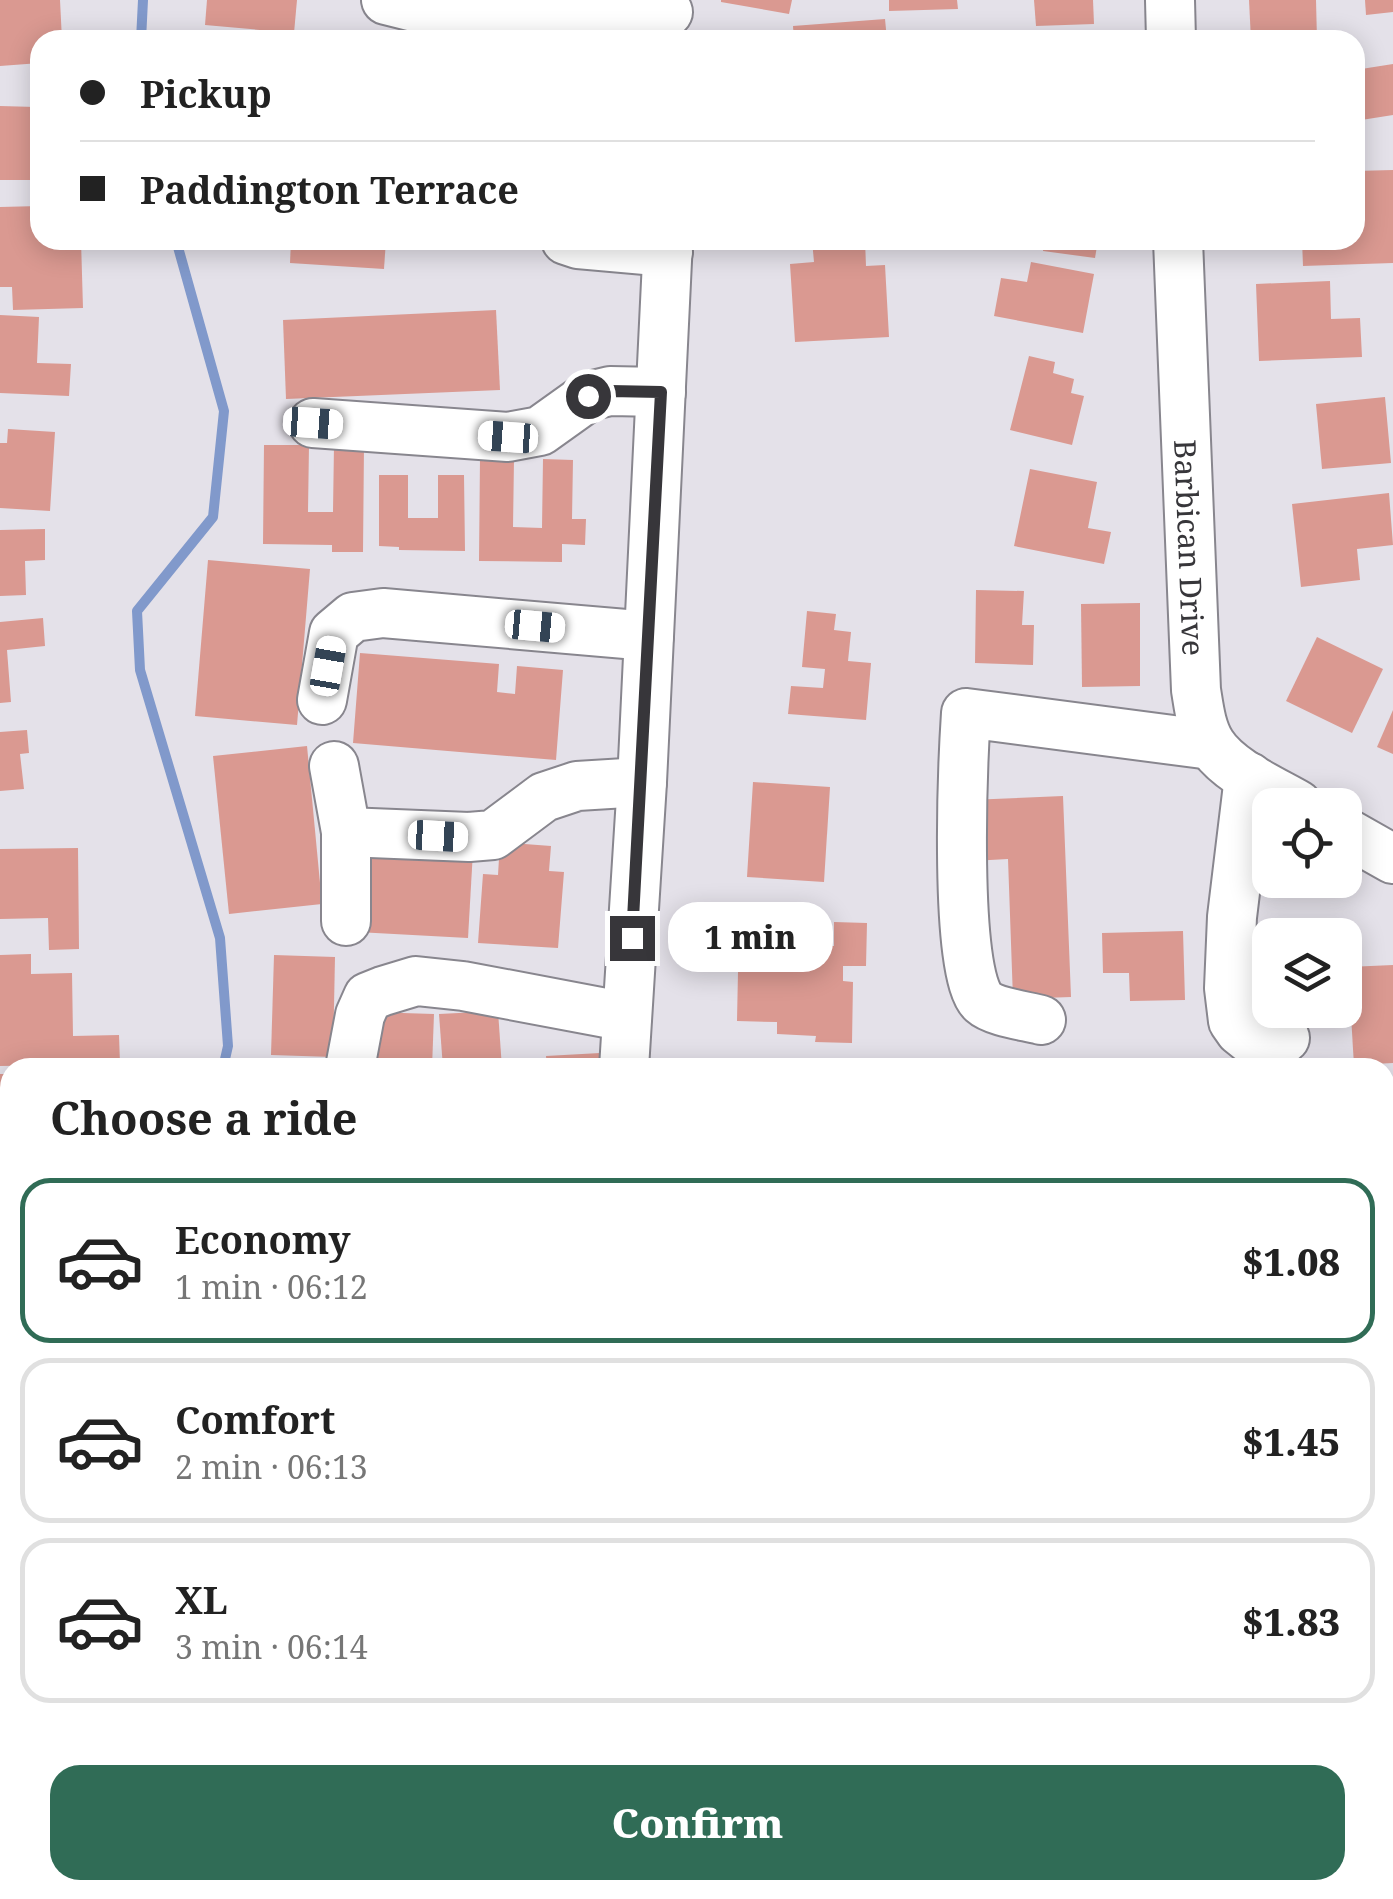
<!DOCTYPE html>
<meta charset="utf-8">
<style>
body{margin:0;font-family:"Noto Serif",serif;background:#f2f2f2;color:#222;height:100vh;display:flex;flex-direction:column;font-size:38px;white-space:nowrap}
*{box-sizing:border-box;margin:0}
p{font-size:32px;color:#767676}
.icon{flex:none;width:55px;height:55px;fill:none;stroke:currentColor;stroke-width:2;stroke-linecap:round;stroke-linejoin:round}
.map{position:relative;flex:1;overflow:hidden}
.panel{position:absolute;left:0px;top:1058px;width:1395px;height:842px;display:flex;flex-direction:column;background:#fff;border-radius:30px 30px 0 0;box-shadow:0 5px 25px #0003}
.panel>*{flex:none}
.banner{position:absolute;left:30px;top:30px;width:1335px;height:220px;border-radius:30px;box-shadow:0 5px 25px #0003;display:grid;align-content:center;height:220px;padding:0 50px;background:#fff}
.buttons{position:absolute;left:1252px;top:788px;display:grid;gap:20px}
.buttons a{display:grid;place-items:center;width:110px;height:110px;border-radius:20px;background:#fff;box-shadow:0 5px 25px #0003;font-size:50px}
.end{position:absolute;width:45px;height:45px;margin:-22px;border:12px solid #37363a;background:#fff;box-shadow:0 0 0 5px #fff}
.from{border-radius:50%}
.bubble{position:absolute;height:70px;border-radius:30px;background:#fff;box-shadow:0 5px 25px #0003;font-size:32px;font-weight:800;line-height:70px;text-align:center}
.car{position:absolute;width:30px;height:60px;margin:-30px -15px;border-radius:12px;box-shadow:0 0 8px 2px #0007;background:linear-gradient(#fff 24%,#345 0 40%,#fff 0 76%,#345 0 86%,#fff 0)}
.banner b{display:flex;align-items:center;gap:35px;height:95px;font-size:38px}
.banner b+b{border-top:2px solid #e0e0e0}
.banner i{width:25px;height:25px;background:#222}
ul{padding:0;list-style:none}
li{display:flex;align-items:center;gap:30px;height:165px;margin:0 20px 15px;padding:0 30px;border:5px solid #e0e0e0;border-radius:30px}
li div{flex:1}
li b{display:block;font-size:38px}
li em{font-style:normal;font-weight:800}
li.on{border-color:#306c56}
li>.icon{width:90px;height:90px;stroke-width:1.5}
h2{padding:0 50px;font-size:45px;line-height:120px}
.cta{display:flex;gap:20px;margin-top:auto;padding:20px 50px}
.cta a{flex:1;height:115px;border-radius:30px;background:#306c56;color:#fff;font-size:40px;font-weight:800;line-height:115px;text-align:center}
.map>svg:first-child{display:block}
.lines{fill:none;stroke-linecap:round;stroke-linejoin:round}
.stream{stroke:#8199cb;stroke-width:10}
.building{fill:#da9991}
.minor-casing{stroke:#88868e;stroke-width:52}
.minor{stroke:#fff;stroke-width:48}
.route{stroke:#37363a;stroke-width:12}
.labels{text-anchor:middle;dominant-baseline:central;stroke-width:8;stroke-linejoin:round;paint-order:stroke}
.street-label{font-size:30px;fill:#37363a;stroke:#e4e1e9}
</style>
<div class="map">
<svg width="1393" height="1899" viewBox="0 0 1393 1899">
<rect width="100%" height="100%" fill="#e4e1e9"/>
<g class="lines">
<g class="stream">
<polyline points="141,40 143,0"/>
<polyline points="176,240 224,411 213,517 137,611 140,670 220,938 228,1046 223,1068"/>
<polyline points="53,1890 60,1899"/>
</g>
</g>
<g class="building">
<polygon points="0,0 60,0 62,40 40,40 40,63 0,66"/>
<polygon points="207,0 297,0 294,33 205,25"/>
<polygon points="721,0 792,0 789,14 721,2"/>
<polygon points="889,0 957,0 958,9 889,11"/>
<polygon points="1034,0 1093,0 1094,24 1036,26"/>
<polygon points="1249,0 1316,0 1317,40 1251,40"/>
<polygon points="1365,0 1393,0 1393,12 1366,15"/>
<polygon points="885,19 887,40 794,40 793,26"/>
<polygon points="1393,64 1393,115 1355,121 1355,70"/>
<polygon points="0,106 36,107 35,180 0,180"/>
<polygon points="1393,170 1393,263 1303,266 1302,240 1355,240 1355,171"/>
<polygon points="40,206 40,240 81,240 83,308 13,310 12,287 0,287 0,207"/>
<polygon points="291,240 386,240 384,269 290,263"/>
<polygon points="812,240 865,240 866,266 885,265 889,337 795,342 790,264 814,262"/>
<polygon points="1044,240 1098,240 1095,258 1043,251"/>
<polygon points="1031,262 1094,274 1083,333 994,316 1001,278 1027,282"/>
<polygon points="1330,281 1331,319 1360,318 1362,357 1259,361 1256,284"/>
<polygon points="496,310 500,390 286,399 283,320"/>
<polygon points="0,315 39,317 37,363 71,364 69,396 0,393"/>
<polygon points="1029,356 1055,362 1053,373 1074,379 1071,393 1084,396 1072,445 1010,430"/>
<polygon points="1385,397 1391,463 1322,469 1316,404"/>
<polygon points="8,429 55,432 50,511 0,508 0,443 7,443"/>
<polygon points="264,445 309,445 308,512 333,512 334,445 364,445 363,552 332,552 332,545 263,544"/>
<polygon points="480,458 514,459 513,527 542,528 543,459 573,460 572,519 586,519 585,545 562,544 562,562 479,561"/>
<polygon points="1030,469 1097,482 1088,528 1111,532 1104,564 1014,546"/>
<polygon points="379,475 408,475 408,518 438,518 438,475 464,475 465,551 399,550 399,547 379,546"/>
<polygon points="1389,493 1393,545 1357,549 1360,580 1301,587 1292,504"/>
<polygon points="45,529 45,560 25,561 26,595 0,596 0,530"/>
<polygon points="208,560 310,569 297,725 195,716"/>
<polygon points="976,590 1024,591 1022,625 1034,625 1033,665 975,663"/>
<polygon points="1140,603 1140,686 1082,687 1081,604"/>
<polygon points="807,611 836,614 834,630 851,632 848,661 871,663 866,720 788,714 791,686 823,688 825,669 802,667"/>
<polygon points="43,618 45,646 7,650 11,702 0,703 0,622"/>
<polygon points="1317,637 1383,669 1352,733 1286,701"/>
<polygon points="360,653 499,664 497,692 515,694 517,666 563,670 556,760 353,743"/>
<polygon points="1393,710 1393,754 1377,747"/>
<polygon points="27,730 29,753 20,754 24,789 0,791 0,732"/>
<polygon points="307,746 322,904 229,914 213,756"/>
<polygon points="753,782 830,787 824,882 747,877"/>
<polygon points="1063,796 1071,997 1013,999 1008,859 972,861 969,800"/>
<polygon points="500,842 551,846 549,871 564,872 558,948 478,943 483,874 498,875"/>
<polygon points="362,845 473,851 468,938 357,932"/>
<polygon points="78,848 79,949 49,950 48,918 0,919 0,849"/>
<polygon points="834,922 867,923 866,966 843,966 843,981 853,982 852,1043 815,1042 816,1036 777,1034 777,1022 737,1021 738,972 764,972 765,945 834,946"/>
<polygon points="1183,931 1185,1000 1130,1001 1129,973 1103,973 1102,933"/>
<polygon points="1270,952 1270,1010 1277,1010 1278,1015 1240,1017 1237,954"/>
<polygon points="31,954 31,974 72,973 73,1036 119,1035 120,1064 0,1066 0,955"/>
<polygon points="274,955 335,957 333,1057 271,1055"/>
<polygon points="1393,965 1393,1063 1354,1065 1348,967"/>
<polygon points="498,1011 502,1068 443,1068 439,1014"/>
<polygon points="371,1012 434,1014 432,1068 369,1068"/>
<polygon points="600,1053 599,1068 547,1068 546,1056"/>
<polygon points="268,1058 300,1066 300,1068 266,1068"/>
<polygon points="0,1074 10,1074 10,1166 0,1165"/>
<polygon points="10,1190 10,1267 0,1268 0,1191"/>
<rect x="1385" y="1246" width="8" height="96"/>
<polygon points="0,1302 10,1303 10,1377 0,1377"/>
<polygon points="10,1405 10,1494 0,1495 0,1406"/>
<polygon points="1393,1502 1393,1607 1385,1608 1385,1503"/>
<polygon points="0,1539 10,1542 10,1581 1,1614"/>
<polygon points="1393,1658 1393,1727 1385,1728 1385,1659"/>
<polygon points="1393,1804 1393,1838 1391,1838 1386,1805"/>
<polygon points="0,1842 4,1842 10,1871 10,1890 14,1890 15,1899 0,1899"/>
<polygon points="86,1890 179,1890 179,1892 154,1896 155,1899 87,1899"/>
<polygon points="789,1890 827,1890 827,1892 848,1890 849,1899 790,1899"/>
<polygon points="1093,1890 1155,1890 1156,1899 1094,1899"/>
</g>
<g class="lines">
<defs>
<g id="minor">
<polyline points="386,0 414,7 482,13 555,10 668,12"/>
<polyline points="1170,0 1171,40"/>
<polyline points="566,240 578,244 668,252"/>
<path id="s1" d="M1178,240L1196,690C1199,708 1201,728 1211,744C1228,771 1272,790 1298,805"/>
<polyline points="313,423 508,437 540,431 589,396 610,391 661,392"/>
<polyline points="322,700 334,633 353,617 383,613 649,636"/>
<polyline points="334,766 346,832 346,921"/>
<polyline points="1249,777 1232,917 1229,988 1233,1021 1240,1031 1250,1039 1285,1038"/>
<polyline points="346,832 469,837 493,835 544,797 577,786 642,782"/>
<polyline points="1345,832 1393,859"/>
<path d="M1041,1020C1026,1016 994,1012 983,1002C953,975 963,759 966,713L1211,745"/>
<polyline points="350,1068 360,1015 368,997 383,991 416,981 463,986 627,1017"/>
<polyline points="624,1068 642,782 668,240"/>
<polyline points="1385,1447 1393,1448"/>
<polyline points="631,1890 632,1899"/>
<polyline points="1275,1890 1276,1899"/>
</g>
</defs>
<use href="#minor" class="minor-casing"/>
<use href="#minor" class="minor"/>
</g>
<g class="lines">
<polyline class="route" points="588,396 610,391 661,392 632,938"/>
</g>
<g class="labels">
<g class="street-label">
<text stroke="none"><textPath href="#s1" startOffset="308">Barbican Drive</textPath></text>
</g>
</g>
</svg>
<div class="buttons">
<a><svg class="icon" aria-label="locate" viewBox="0 0 24 24"><circle cx="12" cy="12" r="6"/><path d="M12 2v4M12 18v4M2 12h4M18 12h4"/></svg></a>
<a><svg class="icon" aria-label="layers" viewBox="0 0 24 24"><path d="M12 4l9 5-9 5-9-5zM3 14l9 5 9-5"/></svg></a>
</div>
<i class="end from" style="left:588px;top:396px"></i>
<i class="end" style="left:632px;top:938px"></i>
<div class="bubble" style="left:668px;top:902px;width:165px">1 min</div>
<i class="car" style="left:313px;top:423px;rotate:94deg"></i>
<i class="car" style="left:508px;top:437px;rotate:274deg"></i>
<i class="car" style="left:535px;top:626px;rotate:95deg"></i>
<i class="car" style="left:328px;top:666px;rotate:10deg"></i>
<i class="car" style="left:438px;top:836px;rotate:93deg"></i>
<div class="banner">
<b><i class="from"></i>Pickup</b>
<b><i></i>Paddington Terrace</b>
</div>
<section class="panel">
<h2>Choose a ride</h2>
<ul>
<li class="on"><svg class="icon" aria-label="car" viewBox="0 0 24 24"><path d="M5 17H2v-5l4-1 3-4h7l3 4 3 1v5h-3M9 17h6M6 11h13"/><circle cx="7" cy="17" r="2"/><circle cx="17" cy="17" r="2"/></svg><div><b>Economy</b><p>1 min · 06:12</p></div><em>$1.08</em></li>
<li><svg class="icon" aria-label="car" viewBox="0 0 24 24"><path d="M5 17H2v-5l4-1 3-4h7l3 4 3 1v5h-3M9 17h6M6 11h13"/><circle cx="7" cy="17" r="2"/><circle cx="17" cy="17" r="2"/></svg><div><b>Comfort</b><p>2 min · 06:13</p></div><em>$1.45</em></li>
<li><svg class="icon" aria-label="car" viewBox="0 0 24 24"><path d="M5 17H2v-5l4-1 3-4h7l3 4 3 1v5h-3M9 17h6M6 11h13"/><circle cx="7" cy="17" r="2"/><circle cx="17" cy="17" r="2"/></svg><div><b>XL</b><p>3 min · 06:14</p></div><em>$1.83</em></li>
</ul>
<div class="cta"><a>Confirm</a></div>
</section>
</div>
